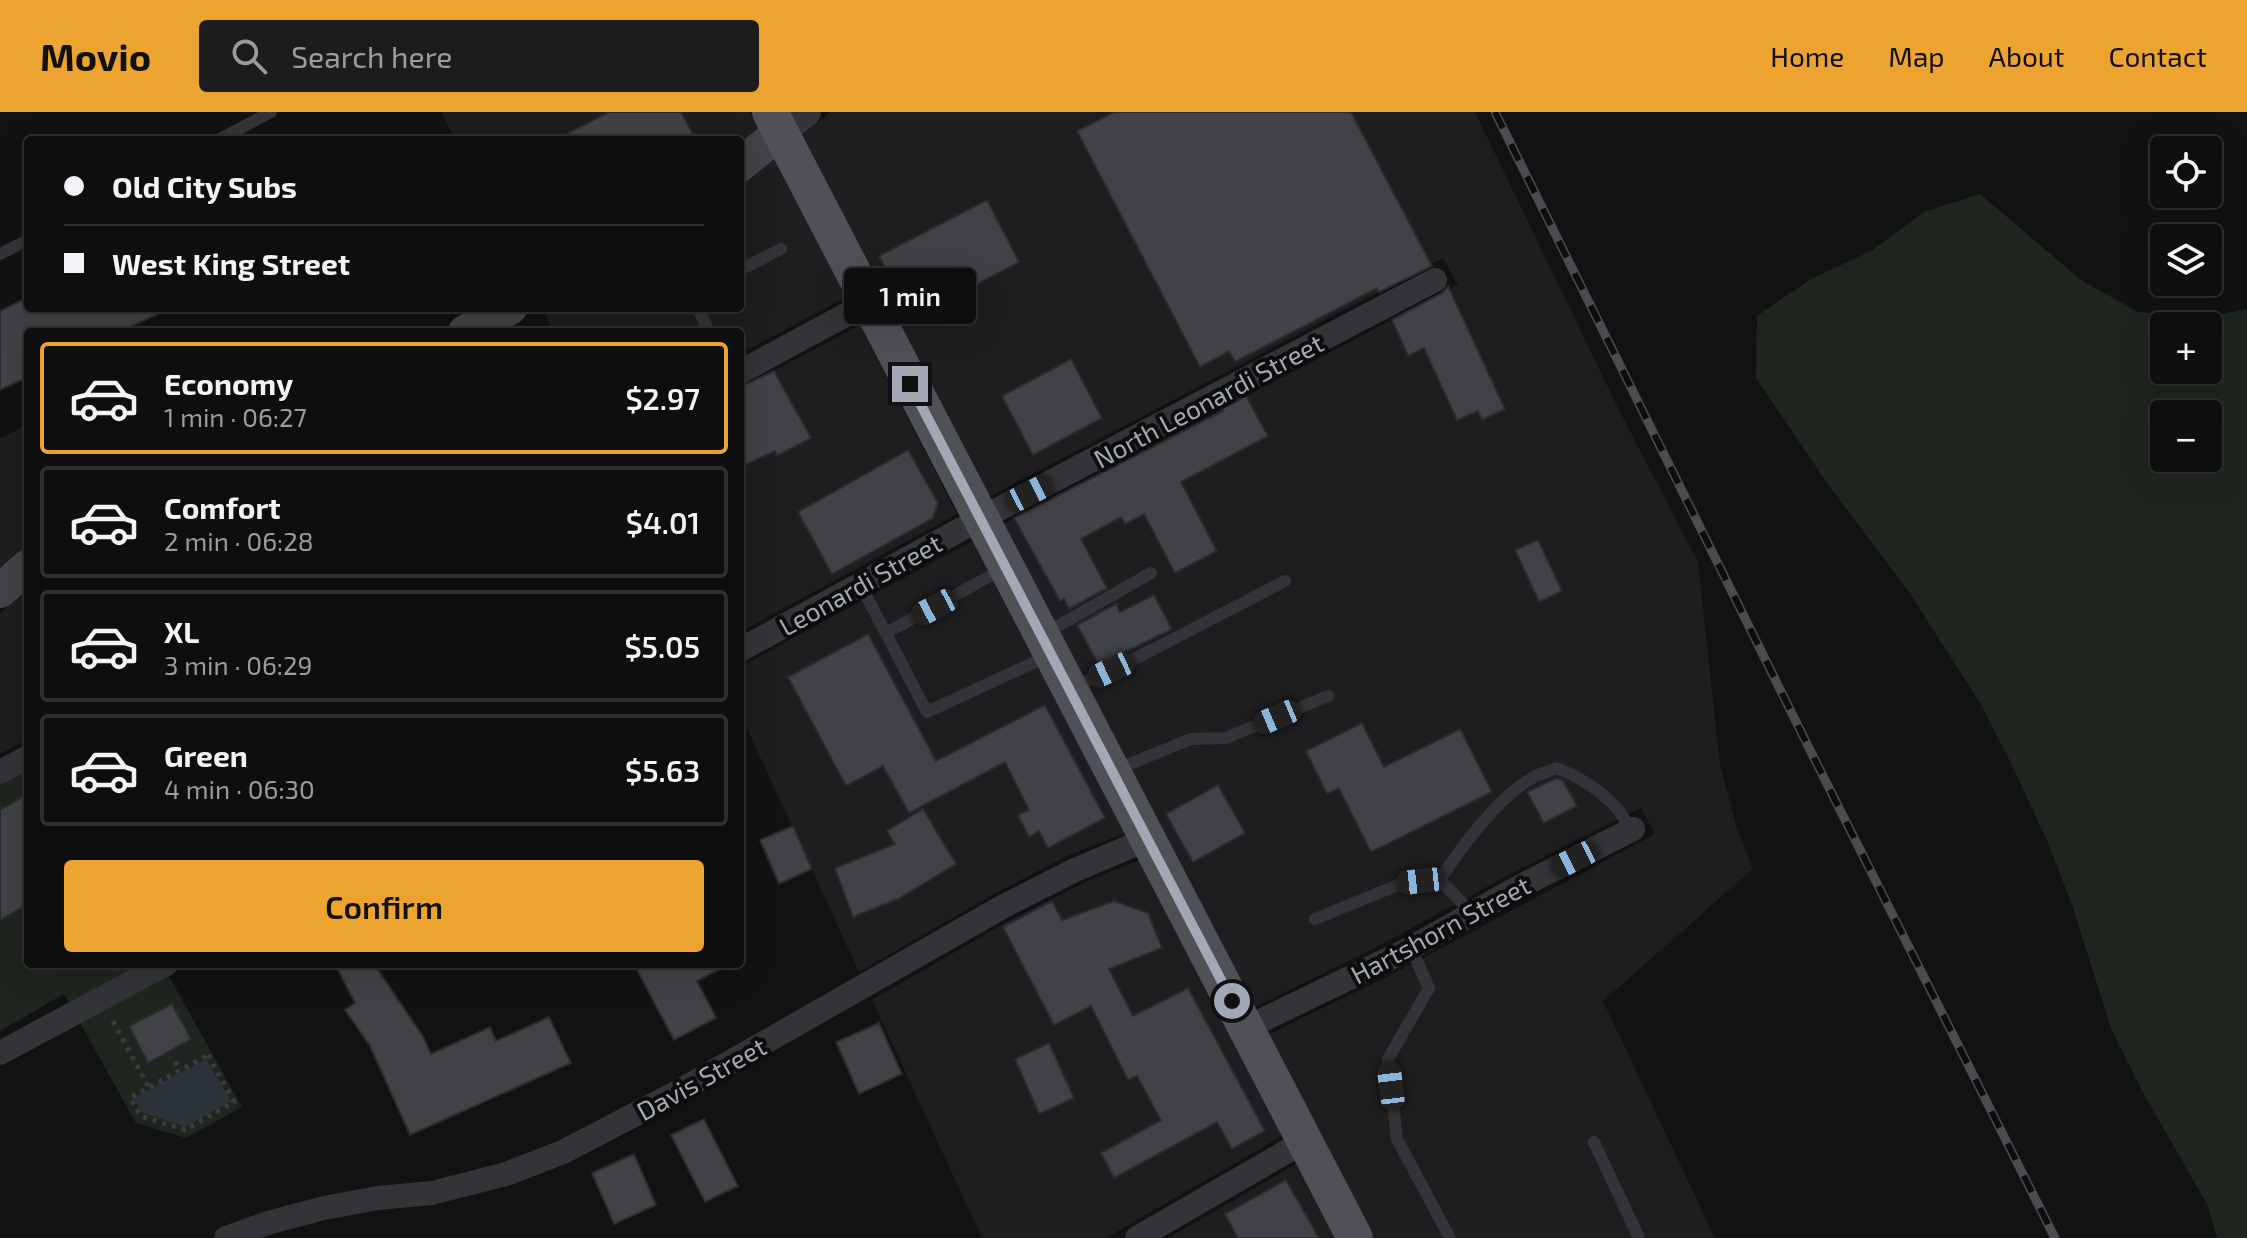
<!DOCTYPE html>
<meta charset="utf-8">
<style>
body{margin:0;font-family:"Exo 2",sans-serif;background:#1c1c1c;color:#f1f3f6;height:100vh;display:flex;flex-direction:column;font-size:30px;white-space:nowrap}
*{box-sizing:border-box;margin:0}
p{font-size:26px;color:#9b9c9e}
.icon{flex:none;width:44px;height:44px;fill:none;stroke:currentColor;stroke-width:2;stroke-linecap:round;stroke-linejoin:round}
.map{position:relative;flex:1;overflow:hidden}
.sheet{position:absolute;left:24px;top:216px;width:720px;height:640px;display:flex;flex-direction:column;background:#0e0e0e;border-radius:8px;box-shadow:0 8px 32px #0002,0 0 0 2px #2e2e2e}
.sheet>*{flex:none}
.top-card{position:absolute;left:24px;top:24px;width:720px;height:176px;border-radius:8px;box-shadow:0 8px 32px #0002,0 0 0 2px #2e2e2e;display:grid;align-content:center;height:176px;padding:0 40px;background:#0e0e0e}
.buttons{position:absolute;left:2150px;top:24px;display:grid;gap:16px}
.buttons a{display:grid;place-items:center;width:72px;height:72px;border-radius:8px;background:#0e0e0e;box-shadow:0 8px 32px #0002,0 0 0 2px #2e2e2e;font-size:40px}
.end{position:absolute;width:36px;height:36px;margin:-18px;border:10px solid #a3a9b4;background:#111;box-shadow:0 0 0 4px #111}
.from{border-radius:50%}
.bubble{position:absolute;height:56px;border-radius:8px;background:#0e0e0e;box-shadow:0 8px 32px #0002,0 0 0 2px #2e2e2e;font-size:26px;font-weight:600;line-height:56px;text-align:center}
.car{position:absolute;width:24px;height:48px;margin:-24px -12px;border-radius:10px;box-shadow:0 0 6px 2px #0007;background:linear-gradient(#222 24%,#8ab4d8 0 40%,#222 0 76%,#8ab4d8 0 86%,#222 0)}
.top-card b{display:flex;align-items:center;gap:28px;height:76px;font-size:30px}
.top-card b+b{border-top:2px solid #2e2e2e}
.top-card i{width:20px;height:20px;background:#f1f3f6}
ul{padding:14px 0 0;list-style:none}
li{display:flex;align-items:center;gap:24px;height:112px;margin:0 16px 12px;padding:0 24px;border:4px solid #2e2e2e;border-radius:8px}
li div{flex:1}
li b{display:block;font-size:30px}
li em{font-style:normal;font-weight:600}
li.active{border-color:#eda330}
li>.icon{width:72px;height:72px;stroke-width:1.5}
.cta{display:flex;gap:16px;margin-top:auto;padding:16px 40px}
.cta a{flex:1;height:92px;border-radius:8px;background:#eda330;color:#111;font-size:32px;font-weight:600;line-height:92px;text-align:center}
header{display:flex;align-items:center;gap:48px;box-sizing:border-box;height:112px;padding:0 40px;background:#eda330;color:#111}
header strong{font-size:38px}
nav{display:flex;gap:44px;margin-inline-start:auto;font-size:28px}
.search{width:560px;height:72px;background:#1c1c1c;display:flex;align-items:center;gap:20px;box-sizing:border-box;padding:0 28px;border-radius:8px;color:#9b9c9e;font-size:30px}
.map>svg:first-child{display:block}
.built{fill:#1e1e20}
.green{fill:#1e261f;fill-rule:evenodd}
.water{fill:#2b3339}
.building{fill:#414246;stroke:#2c2c2f;stroke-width:2}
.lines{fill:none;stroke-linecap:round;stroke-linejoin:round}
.path{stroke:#393b3f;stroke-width:5;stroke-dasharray:4 6;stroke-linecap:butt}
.service{stroke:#333438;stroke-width:12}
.minor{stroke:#333438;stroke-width:24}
.tertiary{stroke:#333438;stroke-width:30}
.secondary{stroke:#414348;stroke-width:34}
.primary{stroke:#4f5157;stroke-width:36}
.rail-casing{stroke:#4a4c51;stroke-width:9}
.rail{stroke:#0d0d0e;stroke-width:6;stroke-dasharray:18;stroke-linecap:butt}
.route{stroke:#a3a9b4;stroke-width:10}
.labels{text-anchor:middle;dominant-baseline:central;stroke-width:8;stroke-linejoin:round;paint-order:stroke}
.street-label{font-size:26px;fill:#a3a9b4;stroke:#0d0d0e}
</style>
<header>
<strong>Movio</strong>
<div class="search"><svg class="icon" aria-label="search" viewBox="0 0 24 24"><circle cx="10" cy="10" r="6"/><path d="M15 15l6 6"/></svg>Search here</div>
<nav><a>Home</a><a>Map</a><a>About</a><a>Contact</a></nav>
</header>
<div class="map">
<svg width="2247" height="1126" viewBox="0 0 2247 1126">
<rect width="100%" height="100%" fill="#121213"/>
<g class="built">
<polygon points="441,0 750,0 760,17 740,33 740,28 456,28"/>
<polygon points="831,0 1475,0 1619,298 1698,450 1720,653 1738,720 1753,757 1603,889 1715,1126 1374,1126 1269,922 1393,862 1655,722 1641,696 1512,761 1377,835 1255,895 1003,412 1458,173 1443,146 989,385 802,23"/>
<polygon points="774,45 846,185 740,242 740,220 553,220 543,196 740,196 740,73"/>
<polygon points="860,213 957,402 740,520 740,277"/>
<polygon points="28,312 28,435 0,457 0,327"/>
<polygon points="972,429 1125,721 1067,744 996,781 859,860 740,601 740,555"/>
<polygon points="28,473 28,627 0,642 0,502"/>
<polygon points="1139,748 1282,1024 1106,1126 982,1126 872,888 1012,807 1081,772"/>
<polygon points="1296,1052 1335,1126 1168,1126"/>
</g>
<g class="green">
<path d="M1980,82L2081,168L2138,200L2204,205L2247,197V1126H2217L2207,1092L2141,977L2112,919L2072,793L2048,731L2010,649L1980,591L1909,480L1829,374L1756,266L1757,204L1811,167L1871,139L1924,100ZM2164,214H2208V258H2164ZM2164,302H2208V346H2164Z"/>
<polygon points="28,658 28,852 162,852 242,995 186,1026 136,1011 64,882 0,919 0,673"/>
</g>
<polygon class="water" points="206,947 231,989 185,1015 142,1000 134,986"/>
<g class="building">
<polygon points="609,0 681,0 696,28 555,28"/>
<polygon points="1114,0 1351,0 1432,154 1379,180 1377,176 1235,250 1229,239 1200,255 1077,19"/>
<polygon points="987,88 1019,150 911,207 879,144"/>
<polygon points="1448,174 1505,297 1482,308 1478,299 1457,308 1424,236 1408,244 1392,208 1442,181"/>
<polygon points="28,185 28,196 170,196 120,220 28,220 28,265 0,278 0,199"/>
<polygon points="1071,247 1102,306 1033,343 1002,284"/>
<polygon points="774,259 811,326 777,344 775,339 740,355 740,275"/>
<polygon points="1246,284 1268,324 1181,370 1217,439 1175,461 1144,402 1125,412 1121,405 1081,427 1107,476 1069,497 1064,487 1060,489 1014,406 1223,299 1222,297"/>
<polygon points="908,338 938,391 933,406 832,462 798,400"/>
<polygon points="1538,428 1562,479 1539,490 1515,438"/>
<polygon points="1154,483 1172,517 1099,553 1077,513 1116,492 1120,500"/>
<polygon points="868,522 936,649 1045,593 1105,706 1048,736 1039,719 1029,725 1018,703 1029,698 1005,650 909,701 883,654 846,674 788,565"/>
<polygon points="1362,611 1384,655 1460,617 1492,680 1371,740 1339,676 1327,682 1306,639"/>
<polygon points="1557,666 1563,669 1577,694 1544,711 1527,680"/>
<polygon points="1218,673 1245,721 1193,750 1166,702"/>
<polygon points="28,682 28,792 0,808 0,698"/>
<polygon points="923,697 956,752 898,787 853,805 835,756 895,732 887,719"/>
<polygon points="793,714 812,757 779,772 760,728"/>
<polygon points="1052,789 1062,808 1114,789 1148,801 1162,836 1109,857 1133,904 1188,876 1265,1019 1232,1037 1217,1010 1114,1066 1101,1041 1161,1008 1137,964 1128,968 1091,894 1054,913 1003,815"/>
<polygon points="335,852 374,852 424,926 431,942 490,915 496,929 549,905 571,951 410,1023 370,934 345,898 355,891"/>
<polygon points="634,852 729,852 697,869 716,906 674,928"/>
<polygon points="172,892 191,927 148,951 129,914"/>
<polygon points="879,911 902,962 859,982 836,930"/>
<polygon points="1049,931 1074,986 1039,1002 1015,947"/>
<polygon points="704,1007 738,1074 705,1090 671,1023"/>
<polygon points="634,1042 656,1093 614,1112 592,1061"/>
<polygon points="1286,1068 1319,1126 1238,1126 1225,1102"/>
</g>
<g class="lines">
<g class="path">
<polyline points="113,909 149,976"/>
<polygon points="208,943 234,990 185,1018 141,1004 130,986"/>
<polyline points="175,950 180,959"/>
</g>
<g class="service">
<polyline points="218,28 271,0"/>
<polyline points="0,142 28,128"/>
<polyline points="740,158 781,137"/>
<polyline points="698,196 709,220"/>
<polyline points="860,472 927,600 1048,544"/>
<polyline points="886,521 1003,457"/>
<polyline points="1044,522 1151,461"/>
<polyline points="1072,576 1152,538 1285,469"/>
<polyline points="1115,658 1191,627 1226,626 1328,584"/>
<path d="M1440,768C1460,736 1500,683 1534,665C1541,661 1550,659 1557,656C1586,668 1619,689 1630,718"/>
<polyline points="1315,807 1403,771 1440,768 1472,801"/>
<polyline points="1411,836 1429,876 1388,947 1397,1027 1450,1126"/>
<polyline points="1594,1030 1639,1126"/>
</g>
<g class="minor">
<polyline points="740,260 868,191"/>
<polyline points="740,538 980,407 1435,168"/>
<polyline points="0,660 28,645"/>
<polyline points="1246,916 1411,836 1519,775 1633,717"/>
<polyline points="0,941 166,852"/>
<polyline points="226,1126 271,1110 324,1096 378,1086 432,1081 506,1062 563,1040 676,981 1004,794 1075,758 1148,727"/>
<polyline points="1137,1126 1305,1029"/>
</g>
<polyline class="tertiary" points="781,20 806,0"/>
<g class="secondary">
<polyline points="740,53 781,20"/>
<polyline points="465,220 510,196"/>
<polyline points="0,479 28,454"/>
</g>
<polyline class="primary" points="770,0 1355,1126"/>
<defs>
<polyline id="rail" points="1495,0 1811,640 2055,1126"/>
</defs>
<use href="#rail" class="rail-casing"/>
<use href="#rail" class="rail"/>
</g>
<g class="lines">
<polyline class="route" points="910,272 1232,889"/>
</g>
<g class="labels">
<g class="street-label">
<text transform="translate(1208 288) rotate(-28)">North Leonardi Street</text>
<text transform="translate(860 472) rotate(-29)">Leonardi Street</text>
<text transform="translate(1440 817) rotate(-28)">Hartshorn Street</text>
<text transform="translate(701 966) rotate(-29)">Davis Street</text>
</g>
</g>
</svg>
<div class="buttons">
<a><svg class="icon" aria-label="locate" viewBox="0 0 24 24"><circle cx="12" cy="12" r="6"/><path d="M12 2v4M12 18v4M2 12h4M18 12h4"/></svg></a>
<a><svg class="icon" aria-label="layers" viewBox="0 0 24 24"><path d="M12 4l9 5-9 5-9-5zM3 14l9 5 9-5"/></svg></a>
<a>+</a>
<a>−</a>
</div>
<i class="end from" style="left:1232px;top:889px"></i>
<i class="end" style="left:910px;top:272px"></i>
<div class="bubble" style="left:844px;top:156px;width:132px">1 min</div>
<i class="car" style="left:1030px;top:381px;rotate:63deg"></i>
<i class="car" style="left:935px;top:495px;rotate:242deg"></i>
<i class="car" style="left:1111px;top:558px;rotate:245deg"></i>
<i class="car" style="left:1277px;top:605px;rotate:247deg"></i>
<i class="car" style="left:1575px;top:747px;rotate:243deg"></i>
<i class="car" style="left:1421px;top:769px;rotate:264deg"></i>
<i class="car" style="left:1391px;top:974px;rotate:353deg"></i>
<div class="top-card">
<b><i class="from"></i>Old City Subs</b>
<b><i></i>West King Street</b>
</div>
<section class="sheet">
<ul>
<li class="active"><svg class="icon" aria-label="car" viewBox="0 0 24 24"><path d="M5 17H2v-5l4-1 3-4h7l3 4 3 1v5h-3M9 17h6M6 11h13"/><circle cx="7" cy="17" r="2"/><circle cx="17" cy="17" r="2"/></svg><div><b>Economy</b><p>1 min · 06:27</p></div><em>$2.97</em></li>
<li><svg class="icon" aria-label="car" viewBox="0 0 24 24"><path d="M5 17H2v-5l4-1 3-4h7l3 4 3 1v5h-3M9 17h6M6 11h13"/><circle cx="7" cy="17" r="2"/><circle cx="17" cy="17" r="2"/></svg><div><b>Comfort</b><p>2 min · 06:28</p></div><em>$4.01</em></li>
<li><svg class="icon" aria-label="car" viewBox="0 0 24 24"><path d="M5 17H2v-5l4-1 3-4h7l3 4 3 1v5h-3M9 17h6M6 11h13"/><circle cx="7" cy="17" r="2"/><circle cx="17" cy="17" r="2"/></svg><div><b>XL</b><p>3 min · 06:29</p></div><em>$5.05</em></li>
<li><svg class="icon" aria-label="car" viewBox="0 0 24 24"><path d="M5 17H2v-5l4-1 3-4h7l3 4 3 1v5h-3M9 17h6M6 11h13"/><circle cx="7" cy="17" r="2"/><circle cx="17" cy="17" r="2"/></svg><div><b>Green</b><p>4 min · 06:30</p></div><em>$5.63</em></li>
</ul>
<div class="cta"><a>Confirm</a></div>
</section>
</div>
